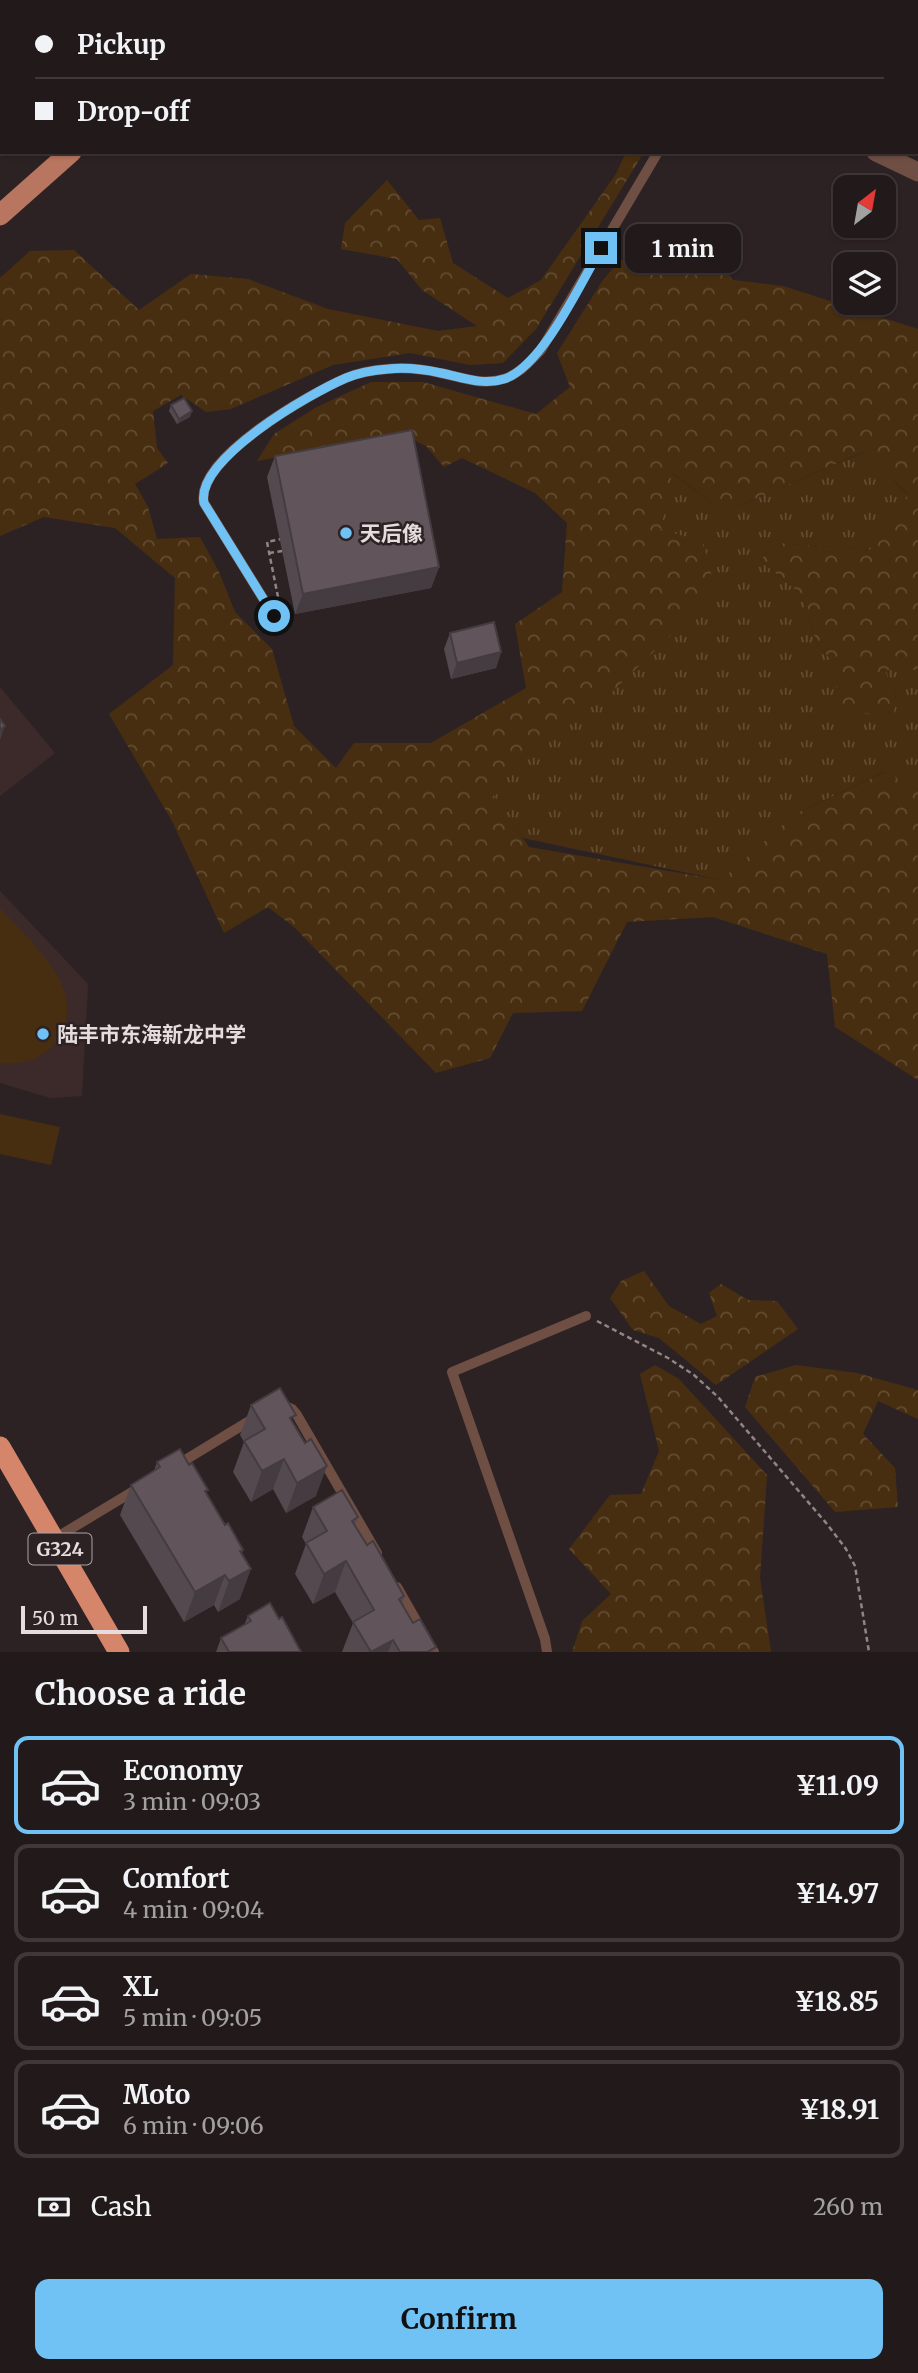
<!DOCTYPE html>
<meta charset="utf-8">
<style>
body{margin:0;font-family:Merriweather,"Noto Sans SC",serif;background:#2a2323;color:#f1f3f6;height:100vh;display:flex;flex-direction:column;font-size:26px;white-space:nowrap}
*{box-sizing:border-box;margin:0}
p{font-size:23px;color:#a2a1a2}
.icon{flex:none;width:38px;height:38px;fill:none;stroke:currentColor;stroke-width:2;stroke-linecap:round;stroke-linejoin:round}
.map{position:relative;height:1652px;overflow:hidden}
.sheet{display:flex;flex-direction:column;background:#221a1a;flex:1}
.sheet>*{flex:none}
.top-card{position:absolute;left:0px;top:0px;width:919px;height:154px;box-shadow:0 2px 5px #0004,0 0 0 2px #3f3839;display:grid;align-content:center;height:154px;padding:0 35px;background:#221a1a}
.needle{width:46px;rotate:31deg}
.buttons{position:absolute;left:833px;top:175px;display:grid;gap:14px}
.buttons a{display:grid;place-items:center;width:63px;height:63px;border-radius:14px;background:#221a1a;box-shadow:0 2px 5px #0004,0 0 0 2px #3f3839;font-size:35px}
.scale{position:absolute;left:21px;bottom:18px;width:126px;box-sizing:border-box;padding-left:7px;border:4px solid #e4dcdd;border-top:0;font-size:19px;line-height:24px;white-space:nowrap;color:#e4dcdd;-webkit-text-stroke:5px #2d2223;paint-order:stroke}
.end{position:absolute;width:32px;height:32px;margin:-16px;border:9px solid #70c1f4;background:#111;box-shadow:0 0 0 4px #111}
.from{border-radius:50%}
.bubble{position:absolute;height:49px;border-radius:14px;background:#221a1a;box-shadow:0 2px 5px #0004,0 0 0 2px #3f3839;font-size:23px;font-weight:700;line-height:49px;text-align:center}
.top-card b{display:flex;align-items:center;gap:24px;height:66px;font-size:26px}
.top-card b+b{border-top:2px solid #3f3839}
.top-card i{width:18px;height:18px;background:#f1f3f6}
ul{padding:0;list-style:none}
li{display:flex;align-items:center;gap:21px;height:98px;margin:0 14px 10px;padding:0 21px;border:4px solid #3f3839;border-radius:14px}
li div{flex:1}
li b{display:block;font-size:26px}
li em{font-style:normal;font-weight:700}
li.current{border-color:#70c1f4}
li>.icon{width:63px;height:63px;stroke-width:1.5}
h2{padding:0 35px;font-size:32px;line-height:84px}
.pay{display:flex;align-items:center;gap:18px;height:77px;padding:0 35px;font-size:26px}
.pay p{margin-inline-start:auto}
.primary-button{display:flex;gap:14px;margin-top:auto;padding:14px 35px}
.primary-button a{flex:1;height:80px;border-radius:14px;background:#70c1f4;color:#111;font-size:28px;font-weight:700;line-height:80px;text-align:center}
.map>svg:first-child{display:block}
.built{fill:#3c2a2b}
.grass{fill:url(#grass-tufts)}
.forest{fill:url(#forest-crowns)}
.park{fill:#482e10}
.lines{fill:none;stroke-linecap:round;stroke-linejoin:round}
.path{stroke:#8e8586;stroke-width:2.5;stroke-dasharray:5 3.5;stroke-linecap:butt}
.lane{stroke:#6f4f44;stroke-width:10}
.street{stroke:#6f4f44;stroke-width:19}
.secondary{stroke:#986553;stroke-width:21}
.primary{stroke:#b8755f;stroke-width:21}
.highway{stroke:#d5856a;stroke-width:21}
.wall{fill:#53494e}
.shaded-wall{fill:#443c40}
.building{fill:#61555b;stroke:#443c40;stroke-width:2}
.route{stroke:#70c1f4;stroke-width:9}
.poi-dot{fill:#70c1f4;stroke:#2d2223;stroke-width:2.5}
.labels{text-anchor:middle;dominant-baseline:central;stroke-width:5;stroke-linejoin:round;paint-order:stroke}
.shield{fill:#2d2223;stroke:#ada4a5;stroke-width:2}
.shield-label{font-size:19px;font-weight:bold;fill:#e4dcdd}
.poi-label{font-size:21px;font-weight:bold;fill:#e4dcdd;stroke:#2d2223;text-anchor:start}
</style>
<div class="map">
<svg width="918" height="1652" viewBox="0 0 918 1652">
<defs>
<pattern id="grass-tufts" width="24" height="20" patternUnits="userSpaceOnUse" patternTransform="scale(1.75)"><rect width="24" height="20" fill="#482e10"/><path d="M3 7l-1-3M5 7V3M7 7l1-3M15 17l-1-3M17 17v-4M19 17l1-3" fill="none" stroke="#624c32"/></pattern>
<pattern id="forest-crowns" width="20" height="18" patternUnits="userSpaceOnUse" patternTransform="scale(1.75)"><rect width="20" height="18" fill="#482e10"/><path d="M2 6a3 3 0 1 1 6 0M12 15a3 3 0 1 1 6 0" fill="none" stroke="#624c32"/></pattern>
</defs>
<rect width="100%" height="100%" fill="#2d2223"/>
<g class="built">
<polygon points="0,687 55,753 0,796"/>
<polygon points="0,891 88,984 82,1096 50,1098 0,1083"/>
</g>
<polygon class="grass" points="864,452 908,495 874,550 778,543 760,560 802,595 817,644 843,673 896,698 884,670 918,670 918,790 884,772 795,814 721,880 523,838 492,793 562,714 613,691 661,529 671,473 725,512"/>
<g class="forest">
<polygon points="626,152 644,152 536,329 503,363 470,365 410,353 333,365 231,409 206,412 181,395 153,411 157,448 168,463 135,484 148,507 157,539 200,537 219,572 235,612 272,649 294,726 336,768 354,743 431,743 526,688 515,624 562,592 567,523 535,493 462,458 444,467 426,446 402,434 257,461 274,434 315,408 371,382 423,382 536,414 570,387 557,353 603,280 620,260 660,267 706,249 733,280 783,286 918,329 918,670 885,670 896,699 893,719 863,713 847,717 832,698 843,673 817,644 802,595 760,560 778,543 874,550 908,494 863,452 725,512 672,473 661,529 703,542 716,592 613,691 562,714 492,793 529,847 721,880 795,814 885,772 918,790 918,1080 835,1027 827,954 713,917 627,922 582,1011 513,1013 490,1058 436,1073 295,928 268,907 224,933 172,821 109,714 173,665 175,578 115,528 44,517 0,536 0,278 30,251 74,250 139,310 191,274 248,279 328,309 438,331 477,326 422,290 397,259 341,249 345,223 387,180 419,220 440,218 453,263 508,298 541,280 616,174"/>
<polygon points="644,1271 669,1306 701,1324 717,1316 709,1293 721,1284 748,1300 777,1301 798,1329 716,1385 659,1338 633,1330 610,1298 621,1281"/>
<polygon points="655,1365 679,1379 767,1475 760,1578 771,1652 572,1652 582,1621 611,1594 569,1549 610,1495 641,1494 659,1451 640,1374"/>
<polygon points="796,1365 857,1373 918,1390 918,1419 878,1401 863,1434 895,1468 898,1507 835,1512 745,1407 755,1377"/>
</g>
<g class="park">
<path d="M0,908C31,943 95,993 54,1044C41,1060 20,1065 0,1063Z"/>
<polygon points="0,1114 60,1127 51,1165 0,1154"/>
</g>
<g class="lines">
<g class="path">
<polyline points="269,553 283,551"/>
<polyline points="278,597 267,542 281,539"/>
<polyline points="597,1321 668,1358 694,1375 718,1397 827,1524 846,1549 855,1566 869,1652"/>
</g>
<g class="lane">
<polyline points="449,0 466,2"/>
<polyline points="297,2 299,0"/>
<polyline points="354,2 355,0"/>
<path d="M274,616L204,503C194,459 311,393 346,378C358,373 374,370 387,369C406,367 423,369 440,373C461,377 482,386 503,379C519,375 530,361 541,350L658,152"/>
<polyline points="283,1405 292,1409 297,1415 377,1553"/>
<polyline points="177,1465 254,1418"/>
<polyline points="54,1539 137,1489"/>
<polyline points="397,1587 434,1652"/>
<polyline points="547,1652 545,1639 452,1372 586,1316"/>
</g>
<g class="street">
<polyline points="706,2 706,0"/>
<polyline points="876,152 918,172"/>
</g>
<polyline class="secondary" points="32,0 34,2"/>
<g class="primary">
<polyline points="220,2 221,0"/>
<polyline points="0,215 71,152"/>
</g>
<polyline class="highway" points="0,1447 119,1652"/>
</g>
<g class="wall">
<polygon points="171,405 190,417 177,424 169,411"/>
<polygon points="275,456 439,567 431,588 295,614 267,477"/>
<polygon points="450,633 501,652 496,668 451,679 444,649"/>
<polygon points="251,1405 293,1423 316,1496 286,1513 273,1489 251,1502 233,1472 244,1442 240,1435"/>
<polygon points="157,1462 206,1493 225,1525 243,1550 242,1553 240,1599 218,1612 214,1605 184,1622 120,1515 131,1485 154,1471"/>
<polygon points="313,1507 358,1517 355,1525 367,1545 404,1596 402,1603 413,1623 434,1652 342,1652 353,1623 335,1592 313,1604 295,1574 306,1544 302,1537"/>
<polygon points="248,1616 301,1652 216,1652 221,1638 244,1625"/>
</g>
<g class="shaded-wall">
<polygon points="192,411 190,417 177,424 179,419"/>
<polygon points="439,567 431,588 295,614 303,594"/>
<polygon points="501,652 496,668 451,679 457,663"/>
<polygon points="5,726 0,740 0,730"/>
<polygon points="284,1459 273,1489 251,1502 262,1471"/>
<polygon points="327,1466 316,1496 286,1513 297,1483"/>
<polygon points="243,1550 232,1579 251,1569 240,1599 218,1612 240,1551"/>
<polygon points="346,1561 335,1592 313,1604 324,1574"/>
<polygon points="225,1575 214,1605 184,1622 195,1592"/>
<polygon points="393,1640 388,1652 371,1652"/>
</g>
<g class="building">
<polygon points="723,0 743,0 743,2 722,2"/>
<rect x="822" y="0" width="60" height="2"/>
<polygon points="184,398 192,411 179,419 171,405"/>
<polygon points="412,430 439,567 303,594 275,456"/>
<polygon points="494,622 501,652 457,663 450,633"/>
<polygon points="0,719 5,726 0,730"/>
<polygon points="280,1388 296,1415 290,1418 305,1443 311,1439 327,1466 297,1483 284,1459 262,1471 244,1441 265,1429 251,1405"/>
<polygon points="180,1449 189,1465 192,1463 208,1490 205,1491 225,1525 228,1523 243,1550 240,1551 251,1569 229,1581 225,1575 195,1592 131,1485 160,1467 157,1462"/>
<polygon points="342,1490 358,1517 352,1521 367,1545 373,1541 404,1596 399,1599 413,1623 420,1619 436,1647 427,1652 400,1652 393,1640 371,1652 353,1622 374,1610 346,1561 324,1574 306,1543 327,1531 313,1507"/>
<polygon points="270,1603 279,1619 282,1617 301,1652 229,1652 221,1638 251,1621 248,1616"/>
</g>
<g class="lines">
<path class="route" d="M274,616L204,503C195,459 311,393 346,378C358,373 375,370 388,369C406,367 423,369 441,373C461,377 483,386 504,379C542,367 581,283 601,248"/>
</g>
<g class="poi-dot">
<circle cx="346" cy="533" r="7"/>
<circle cx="43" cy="1034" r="7"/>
</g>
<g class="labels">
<rect class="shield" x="28.5" y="1533.5" width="63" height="31" rx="5"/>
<g class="shield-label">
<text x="60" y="1549">G324</text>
</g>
<g class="poi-label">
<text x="360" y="533">天后像</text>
<text x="57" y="1034">陆丰市东海新龙中学</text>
</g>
</g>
</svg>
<div class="buttons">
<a><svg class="needle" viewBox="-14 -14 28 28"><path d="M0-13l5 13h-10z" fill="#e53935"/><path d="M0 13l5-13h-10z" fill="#a2a1a2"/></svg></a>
<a><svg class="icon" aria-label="layers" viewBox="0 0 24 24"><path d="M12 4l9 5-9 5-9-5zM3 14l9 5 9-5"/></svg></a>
</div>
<div class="scale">50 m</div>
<i class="end from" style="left:274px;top:616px"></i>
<i class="end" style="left:601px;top:248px"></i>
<div class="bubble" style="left:625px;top:224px;width:116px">1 min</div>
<div class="top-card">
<b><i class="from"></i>Pickup</b>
<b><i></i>Drop-off</b>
</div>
</div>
<section class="sheet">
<h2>Choose a ride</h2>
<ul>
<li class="current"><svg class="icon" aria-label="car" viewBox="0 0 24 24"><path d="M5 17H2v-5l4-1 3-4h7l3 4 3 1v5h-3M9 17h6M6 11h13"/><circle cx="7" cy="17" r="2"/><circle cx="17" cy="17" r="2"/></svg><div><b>Economy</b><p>3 min · 09:03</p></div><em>¥11.09</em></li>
<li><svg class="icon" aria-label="car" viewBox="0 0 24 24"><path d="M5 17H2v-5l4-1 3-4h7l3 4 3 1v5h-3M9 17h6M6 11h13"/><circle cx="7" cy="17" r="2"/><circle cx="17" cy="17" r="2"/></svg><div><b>Comfort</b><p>4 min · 09:04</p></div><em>¥14.97</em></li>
<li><svg class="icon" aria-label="car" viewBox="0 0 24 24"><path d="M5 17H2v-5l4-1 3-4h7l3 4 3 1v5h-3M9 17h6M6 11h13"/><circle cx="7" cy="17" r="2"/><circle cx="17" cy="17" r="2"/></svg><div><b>XL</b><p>5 min · 09:05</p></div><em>¥18.85</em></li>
<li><svg class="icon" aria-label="car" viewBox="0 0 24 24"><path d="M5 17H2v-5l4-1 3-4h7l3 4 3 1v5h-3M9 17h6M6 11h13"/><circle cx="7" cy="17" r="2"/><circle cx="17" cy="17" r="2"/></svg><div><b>Moto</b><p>6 min · 09:06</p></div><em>¥18.91</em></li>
</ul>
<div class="pay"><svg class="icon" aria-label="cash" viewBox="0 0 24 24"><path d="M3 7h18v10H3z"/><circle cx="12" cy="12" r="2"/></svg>Cash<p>260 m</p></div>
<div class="primary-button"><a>Confirm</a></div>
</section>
